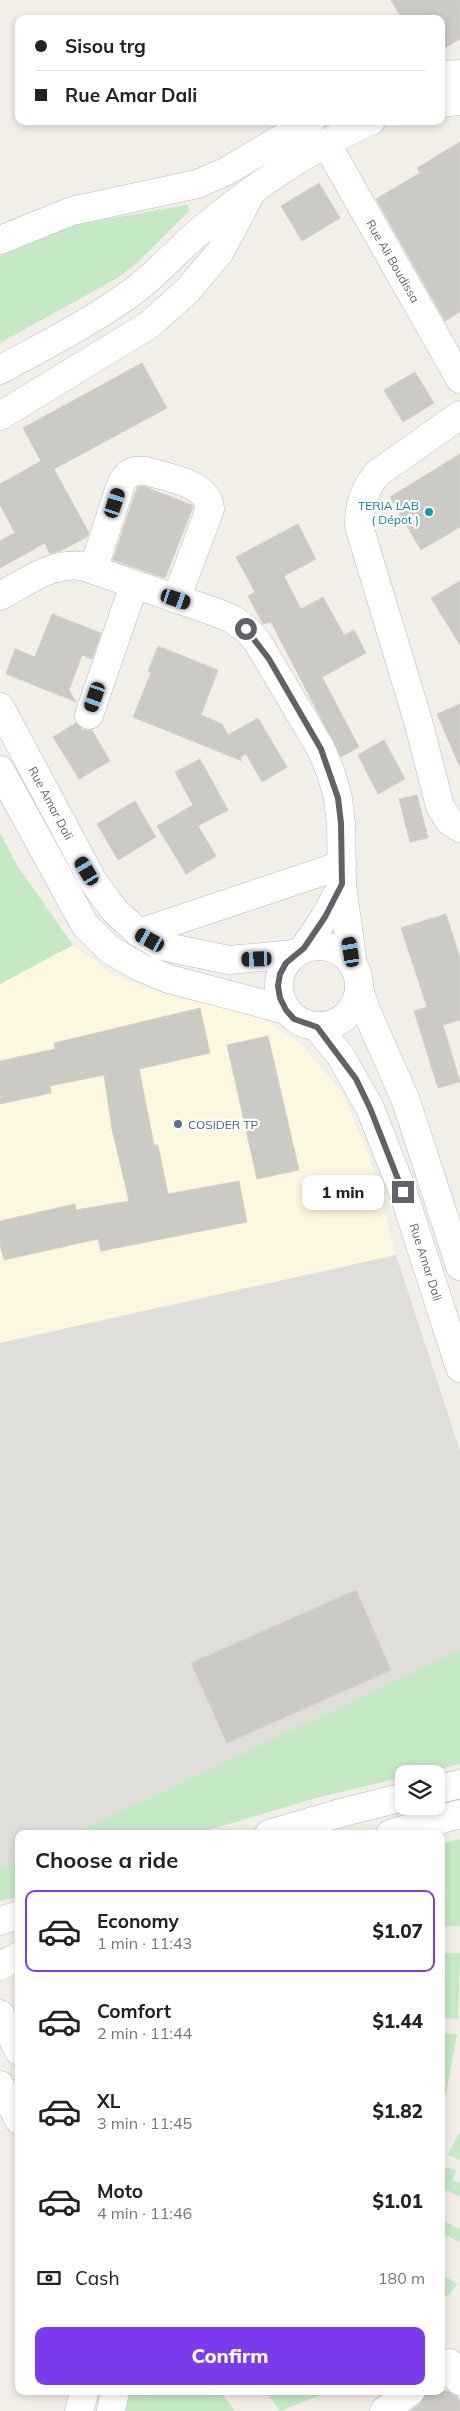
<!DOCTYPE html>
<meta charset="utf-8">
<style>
body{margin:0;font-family:Mulish,sans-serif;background:#f2f2f2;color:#222;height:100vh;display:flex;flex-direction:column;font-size:19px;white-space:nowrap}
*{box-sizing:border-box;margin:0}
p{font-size:16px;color:#767676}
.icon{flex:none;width:28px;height:28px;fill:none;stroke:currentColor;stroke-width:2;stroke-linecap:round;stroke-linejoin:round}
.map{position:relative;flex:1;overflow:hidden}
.panel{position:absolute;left:15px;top:1830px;width:430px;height:565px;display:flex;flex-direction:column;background:#fff;border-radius:10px;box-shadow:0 2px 8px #0003}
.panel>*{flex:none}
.hud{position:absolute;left:15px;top:15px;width:430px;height:110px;border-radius:10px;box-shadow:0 2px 8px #0003;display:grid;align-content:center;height:110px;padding:0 20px;background:#fff}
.controls{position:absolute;left:395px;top:1765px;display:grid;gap:10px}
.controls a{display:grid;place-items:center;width:50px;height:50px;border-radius:10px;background:#fff;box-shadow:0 2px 8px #0003;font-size:25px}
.end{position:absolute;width:22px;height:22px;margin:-11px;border:6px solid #5f6368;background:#fff;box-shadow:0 0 0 2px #fff}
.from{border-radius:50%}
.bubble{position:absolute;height:35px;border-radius:10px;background:#fff;box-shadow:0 2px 8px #0003;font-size:16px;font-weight:800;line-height:35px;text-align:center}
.car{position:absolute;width:15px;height:30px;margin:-15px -8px;border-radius:6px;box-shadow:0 0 4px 1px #0007;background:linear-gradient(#222 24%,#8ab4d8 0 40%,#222 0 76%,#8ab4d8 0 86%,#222 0)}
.hud b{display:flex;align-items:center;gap:18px;height:48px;font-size:19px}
.hud b+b{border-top:1px solid #e0e0e0}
.hud i{width:12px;height:12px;background:#222}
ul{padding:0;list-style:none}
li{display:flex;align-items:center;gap:15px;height:82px;margin:0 10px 8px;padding:0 10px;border:2px solid transparent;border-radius:10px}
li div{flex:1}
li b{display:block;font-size:19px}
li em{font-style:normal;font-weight:800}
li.active{border-color:#7c3aed}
li>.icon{width:45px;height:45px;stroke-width:1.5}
h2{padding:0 20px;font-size:22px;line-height:60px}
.pay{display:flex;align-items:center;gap:12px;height:55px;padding:0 20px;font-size:19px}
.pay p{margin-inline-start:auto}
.button{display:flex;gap:10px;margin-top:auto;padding:10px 20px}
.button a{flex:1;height:58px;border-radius:10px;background:#7c3aed;color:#fff;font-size:20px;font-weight:800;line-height:58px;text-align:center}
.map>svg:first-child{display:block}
.commercial{fill:#fef7e0}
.industrial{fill:#e0deda}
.green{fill:#c5e8c5}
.building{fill:#cccac5;stroke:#d6d1c6}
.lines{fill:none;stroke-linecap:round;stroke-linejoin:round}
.street-casing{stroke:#b5b8bc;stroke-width:29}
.secondary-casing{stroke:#b6babf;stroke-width:29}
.street{stroke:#fff;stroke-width:28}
.secondary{stroke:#fff;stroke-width:28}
.route{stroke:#5f6368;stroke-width:6}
.culture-dot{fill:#0f9aa8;stroke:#fff;stroke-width:2}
.service-dot{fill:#5c6f8a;stroke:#fff;stroke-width:2}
.labels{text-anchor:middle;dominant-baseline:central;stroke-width:4.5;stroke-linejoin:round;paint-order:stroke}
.street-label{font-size:12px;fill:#5f6368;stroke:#fff}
.culture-label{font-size:12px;fill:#0d838f;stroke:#fff;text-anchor:end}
.service-label{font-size:12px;fill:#4e5e75;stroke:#fff;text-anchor:start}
</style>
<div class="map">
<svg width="460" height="2411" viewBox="0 0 460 2411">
<rect width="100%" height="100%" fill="#f1efe8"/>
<polygon class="commercial" points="73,945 113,975 167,995 257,1015 298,1041 342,1092 369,1156 396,1255 0,1343 0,984"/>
<polygon class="industrial" points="396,1255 460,1451 460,1650 73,1834 19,1834 19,1860 0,1868 0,1343"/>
<g class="green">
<polygon points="187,205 190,210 136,264 119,277 0,343 0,256 43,236 73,225"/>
<polygon points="0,833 18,867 73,945 0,984"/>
<polygon points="460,1650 460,1764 417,1774 404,1774 404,1777 316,1798 195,1834 73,1834"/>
<polygon points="460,1839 460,1926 441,1927 441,1844"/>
<polygon points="19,1860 19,1897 0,1901 0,1868"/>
<polygon points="441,1953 460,1953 458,2019 441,2018"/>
<polygon points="441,2033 457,2034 446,2094 441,2093"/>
<polygon points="458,2134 460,2134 460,2160 448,2155"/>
<polygon points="443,2167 456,2170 453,2180 460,2183 460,2197 441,2187"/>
<polygon points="441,2220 460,2229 460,2242 441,2233"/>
<polygon points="441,2274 457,2284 448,2297 441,2292"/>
<polygon points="131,2391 220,2391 235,2411 125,2411"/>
<polygon points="265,2391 331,2391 280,2411"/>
</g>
<g class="building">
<polygon points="391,0 460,0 460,39 441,50 441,19 402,19"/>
<polygon points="460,142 460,312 445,321 376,199 420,173 417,168"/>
<polygon points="319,183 340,218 302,241 281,206"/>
<polygon points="142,363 167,408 54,469 89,533 87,537 60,551 50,554 45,543 0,568 0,541 15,533 0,505 0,484 41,461 23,428"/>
<polygon points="415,372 434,403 403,422 384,390"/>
<polygon points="460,454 460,527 421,550 390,497"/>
<polygon points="143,486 192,505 193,507 165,578 113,560 135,493 138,487"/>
<polygon points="298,524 316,559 284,576 301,609 323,597 344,635 354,630 366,653 322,677 359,747 341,757 271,622 263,624 248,596 255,592 236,557"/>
<polygon points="460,581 460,645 431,598"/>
<polygon points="52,614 101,633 92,659 82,655 69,690 76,702 6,674 15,649 35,657"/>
<polygon points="158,646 218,670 201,715 222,724 228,735 258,718 287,767 262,782 246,754 240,757 242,761 133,717 151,673 148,671"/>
<polygon points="460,704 460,767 437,714"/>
<polygon points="76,723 83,730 92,730 110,761 79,779 53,737"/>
<polygon points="384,740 405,779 378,794 358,755"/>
<polygon points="200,759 228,810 198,826 216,856 186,874 157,826 193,805 175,772"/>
<polygon points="417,795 428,838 410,842 399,799"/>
<polygon points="135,801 156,837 118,860 97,824"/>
<polygon points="446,914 460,958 460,1020 443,1025 460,1082 438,1088 414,1011 427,1007 401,928"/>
<polygon points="200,1008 210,1053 139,1069 154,1145 158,1145 168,1194 239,1181 247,1222 101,1251 98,1239 4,1260 0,1245 0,1221 75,1204 76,1210 129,1201 112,1129 104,1075 50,1086 51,1093 0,1104 0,1061 55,1049 54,1043"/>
<polygon points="268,1036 299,1170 257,1179 227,1045"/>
<polygon points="356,1590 391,1670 227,1743 191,1663"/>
<polygon points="426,2391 448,2391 457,2396 460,2401 460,2411 410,2411 421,2403"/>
</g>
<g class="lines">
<defs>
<g id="street">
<polyline points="326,143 460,379"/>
<path d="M460,415L378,473C364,489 359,504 359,526L418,721L440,806L449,821L460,828"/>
<polyline points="0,416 149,325 188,290 220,252 252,191"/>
<path d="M93,570L120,487C125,474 133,469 146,471C167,478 208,482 210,509L176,599"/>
<path d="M0,596C26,582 52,562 82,566L215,612L232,619L246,629L257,641L321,749L331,773L338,798L341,823L342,885L353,965"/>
<polyline points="89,715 134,585"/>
<polyline points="139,933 342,865"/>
<polyline points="304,948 325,917 342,885"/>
<polyline points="441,2369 450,2363 451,2372 460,2381"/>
<polyline points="384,2411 411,2391"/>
</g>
<g id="secondary">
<polyline points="441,75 460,74"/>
<polyline points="441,103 460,101"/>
<polyline points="0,240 72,211 197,184 225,172 311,121"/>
<path d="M0,370C47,344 98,319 140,286C159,271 175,253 193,237C243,194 310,147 371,121"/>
<polyline points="0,707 93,881 114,910 139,933 161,946 229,960 294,954"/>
<polyline points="0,770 85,925 110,950 140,967 169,979 286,1010"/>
<circle cx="319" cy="986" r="40"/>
<polyline points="359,989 366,1010 406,1101 460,1266"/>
<polyline points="317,1027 340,1055 370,1108 403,1192 460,1368"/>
<polyline points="436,1790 460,1784"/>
<polyline points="269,1834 344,1812 404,1797"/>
<polyline points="390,1834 460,1814"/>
<polyline points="0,1921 19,1915"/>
<polyline points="0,1966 19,1956"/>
<polyline points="0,2014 19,2051"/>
<polyline points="0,2085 19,2120"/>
<polyline points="79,2411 85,2391"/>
<polyline points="111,2411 115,2391"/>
</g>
</defs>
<use href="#street" class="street-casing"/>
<use href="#secondary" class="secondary-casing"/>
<use href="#street" class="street"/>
<use href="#secondary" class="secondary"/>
</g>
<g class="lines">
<polyline class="route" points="246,629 269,659 321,749 338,798 341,823 342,884 325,917 304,948 286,963 280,974 278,986 280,998 286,1010 294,1019 317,1027 356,1079 370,1108 403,1192"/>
</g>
<circle class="culture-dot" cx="429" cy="512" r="5"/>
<circle class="service-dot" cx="178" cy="1124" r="5"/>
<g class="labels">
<g class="street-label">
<text transform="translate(393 261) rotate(60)">Rue Ali Boudissa</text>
<text transform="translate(51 803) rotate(62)">Rue Amar Dali</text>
<text transform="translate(426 1262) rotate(72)">Rue Amar Dali</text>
</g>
<g class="culture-label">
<text x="419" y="505">TERIA LAB<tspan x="419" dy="14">( Dépot )</tspan></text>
</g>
<g class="service-label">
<text x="188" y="1124">COSIDER TP</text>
</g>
</g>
</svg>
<div class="controls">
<a><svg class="icon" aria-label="layers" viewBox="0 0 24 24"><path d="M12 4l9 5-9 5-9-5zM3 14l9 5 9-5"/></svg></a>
</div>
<i class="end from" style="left:246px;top:629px"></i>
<i class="end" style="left:403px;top:1192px"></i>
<div class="bubble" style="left:302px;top:1175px;width:82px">1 min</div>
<i class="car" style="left:115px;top:503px;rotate:18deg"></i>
<i class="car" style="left:176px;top:599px;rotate:109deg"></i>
<i class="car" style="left:95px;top:697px;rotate:199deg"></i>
<i class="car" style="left:87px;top:871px;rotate:329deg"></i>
<i class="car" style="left:150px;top:940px;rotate:299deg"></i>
<i class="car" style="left:351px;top:952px;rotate:351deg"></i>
<i class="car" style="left:257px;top:959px;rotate:268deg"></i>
<div class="hud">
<b><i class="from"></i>Sisou trg</b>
<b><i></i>Rue Amar Dali</b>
</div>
<section class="panel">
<h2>Choose a ride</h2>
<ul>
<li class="active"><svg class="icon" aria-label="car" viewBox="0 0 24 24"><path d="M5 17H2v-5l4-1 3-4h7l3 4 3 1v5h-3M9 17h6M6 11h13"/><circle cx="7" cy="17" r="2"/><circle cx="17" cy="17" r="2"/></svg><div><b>Economy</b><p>1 min · 11:43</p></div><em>$1.07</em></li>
<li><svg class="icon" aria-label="car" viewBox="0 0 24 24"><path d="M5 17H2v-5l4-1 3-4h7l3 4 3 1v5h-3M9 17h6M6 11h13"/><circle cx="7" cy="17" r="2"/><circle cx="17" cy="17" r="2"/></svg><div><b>Comfort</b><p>2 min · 11:44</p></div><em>$1.44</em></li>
<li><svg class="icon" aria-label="car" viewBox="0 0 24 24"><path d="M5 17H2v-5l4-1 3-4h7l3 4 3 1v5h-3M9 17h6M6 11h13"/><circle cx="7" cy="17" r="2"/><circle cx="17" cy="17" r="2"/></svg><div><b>XL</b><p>3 min · 11:45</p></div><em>$1.82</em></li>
<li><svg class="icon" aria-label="car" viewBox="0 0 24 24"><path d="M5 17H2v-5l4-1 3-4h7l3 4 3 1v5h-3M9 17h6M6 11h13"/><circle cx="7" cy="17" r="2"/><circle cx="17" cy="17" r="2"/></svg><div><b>Moto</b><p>4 min · 11:46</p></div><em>$1.01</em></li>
</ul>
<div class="pay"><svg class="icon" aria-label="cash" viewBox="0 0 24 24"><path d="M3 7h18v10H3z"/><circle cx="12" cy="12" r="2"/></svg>Cash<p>180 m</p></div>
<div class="button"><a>Confirm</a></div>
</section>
</div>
